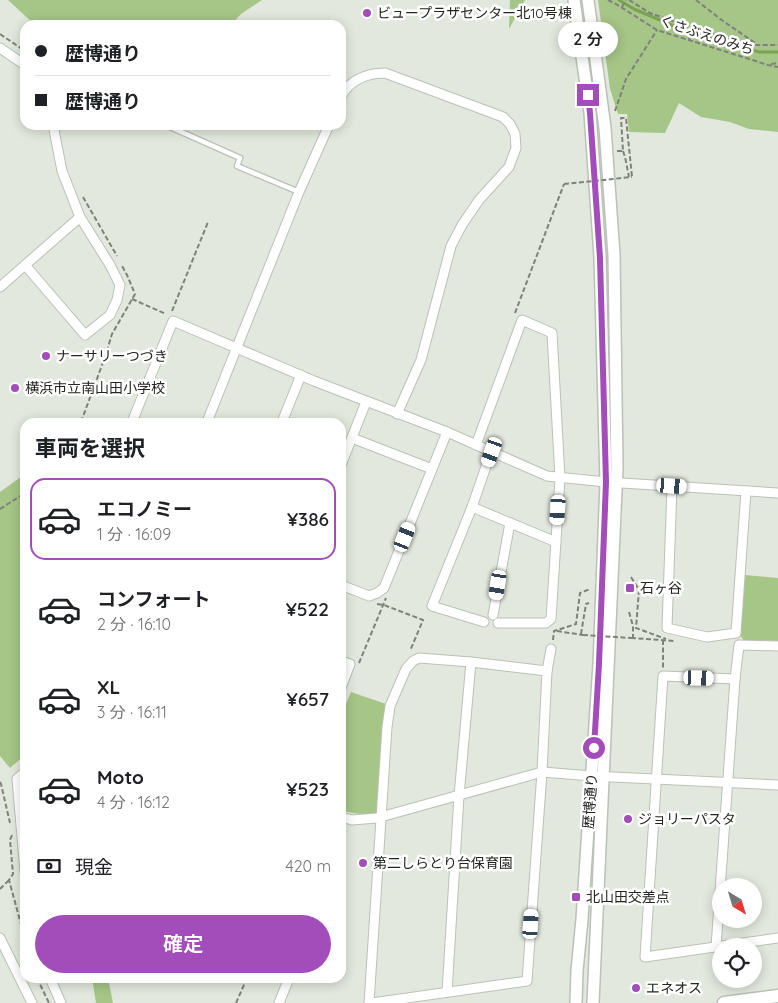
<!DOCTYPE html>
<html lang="ja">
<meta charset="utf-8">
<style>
body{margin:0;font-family:Quicksand,"Noto Sans JP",sans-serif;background:#f6f6f6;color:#202124;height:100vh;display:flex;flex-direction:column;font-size:19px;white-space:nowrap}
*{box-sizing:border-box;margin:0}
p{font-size:16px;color:#757577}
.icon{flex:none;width:28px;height:28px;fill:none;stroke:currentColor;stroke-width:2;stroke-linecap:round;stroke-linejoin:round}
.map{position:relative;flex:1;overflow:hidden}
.details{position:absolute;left:20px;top:418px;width:326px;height:565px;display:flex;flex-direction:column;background:#fff;border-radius:15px;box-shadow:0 2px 12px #0003}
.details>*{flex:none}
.hud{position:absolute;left:20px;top:20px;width:326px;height:110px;border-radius:15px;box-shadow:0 2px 12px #0003;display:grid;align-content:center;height:110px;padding:0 15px;background:#fff}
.needle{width:32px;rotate:142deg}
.controls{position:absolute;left:712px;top:878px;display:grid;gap:10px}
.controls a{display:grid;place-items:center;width:50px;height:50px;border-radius:50%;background:#fff;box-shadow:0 2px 12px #0003;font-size:25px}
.end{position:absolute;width:22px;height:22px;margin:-11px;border:6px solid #a34dba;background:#fff;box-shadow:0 0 0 2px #fff}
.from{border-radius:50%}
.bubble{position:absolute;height:35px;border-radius:18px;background:#fff;box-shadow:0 2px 12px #0003;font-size:16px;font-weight:600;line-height:35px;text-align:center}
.car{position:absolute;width:15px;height:30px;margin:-15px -8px;border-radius:6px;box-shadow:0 0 4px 1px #0007;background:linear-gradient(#fff 24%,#345 0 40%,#fff 0 76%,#345 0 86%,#fff 0)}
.hud b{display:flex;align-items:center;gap:18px;height:48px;font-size:19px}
.hud b+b{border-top:1px solid #e0e0e0}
.hud i{width:12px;height:12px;background:#202124}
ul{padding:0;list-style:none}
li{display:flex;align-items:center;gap:15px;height:82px;margin:0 10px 8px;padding:0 5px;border:2px solid transparent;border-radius:15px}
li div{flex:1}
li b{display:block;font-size:19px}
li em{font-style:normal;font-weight:600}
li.on{border-color:#a34dba}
li>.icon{width:45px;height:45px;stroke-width:1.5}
h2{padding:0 15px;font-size:22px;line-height:60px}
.pay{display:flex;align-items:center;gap:12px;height:55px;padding:0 15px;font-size:19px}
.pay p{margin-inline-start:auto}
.action{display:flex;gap:10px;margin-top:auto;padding:10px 15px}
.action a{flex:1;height:58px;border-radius:30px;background:#a34dba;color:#fff;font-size:20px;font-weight:600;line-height:58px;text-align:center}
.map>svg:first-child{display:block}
.green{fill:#a5c687}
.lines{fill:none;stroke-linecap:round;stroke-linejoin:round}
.stream{stroke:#7ba153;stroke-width:3}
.service-casing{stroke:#bbc1b6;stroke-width:7}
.minor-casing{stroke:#bbc1b6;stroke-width:11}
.tertiary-casing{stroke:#bbc1b6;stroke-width:14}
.secondary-casing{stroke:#bbc1b6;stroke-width:15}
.path{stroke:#7e827b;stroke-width:2;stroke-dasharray:5 2.5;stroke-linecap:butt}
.service{stroke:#fff;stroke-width:4.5}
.minor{stroke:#fff;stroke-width:9}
.tertiary{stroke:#fff;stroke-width:11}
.secondary{stroke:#fff;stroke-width:12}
.path-bridge{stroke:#7e827b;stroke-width:2;stroke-dasharray:5 2.5;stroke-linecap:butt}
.route{stroke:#a34dba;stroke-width:6}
.poi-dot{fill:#a34dba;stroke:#fff;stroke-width:2}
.labels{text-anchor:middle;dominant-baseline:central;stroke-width:5;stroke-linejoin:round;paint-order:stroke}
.poi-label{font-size:14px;fill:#242622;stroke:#fff;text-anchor:start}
.street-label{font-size:14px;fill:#242622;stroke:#fff}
</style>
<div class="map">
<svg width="778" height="1003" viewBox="0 0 778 1003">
<rect width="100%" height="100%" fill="#e2e8dd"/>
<g class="green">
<polygon points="8,0 262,0 241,14 231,25 35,25"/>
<polygon points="510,0 525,0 509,29"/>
<polygon points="598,0 778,0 778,132 749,129 730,122 701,117 679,103 665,133 629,132 627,114 618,114 610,89"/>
<polygon points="25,474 25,755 10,768 0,756 0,492"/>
<polygon points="745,575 778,578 778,641 744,641 740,635"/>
<path d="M351,692L386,704L378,813C365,815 353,814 341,810V716Z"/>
<polygon points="92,978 108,978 113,1003 96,1003"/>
</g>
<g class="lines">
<polyline class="stream" points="619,0 634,9 688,32 759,52 778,52"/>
<defs>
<polyline id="service" points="168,126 240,158 237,166 299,192"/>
<g id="minor">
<polyline points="0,48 25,65"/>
<path d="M341,97C349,80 367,73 385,73L503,117L510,124L515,134L516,148L509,167L479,200L462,225L451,246L421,360L397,414"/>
<polyline points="25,265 85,335 110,315 117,300 120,285 110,265 80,217"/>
<polyline points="0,287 80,217 62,171 53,125"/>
<polyline points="132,422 173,321 314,381 447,432 547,476 606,482 778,493"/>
<polyline points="207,422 299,192 329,125"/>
<polyline points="282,422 301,375"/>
<polyline points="352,438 432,469"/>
<polyline points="476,445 522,320 552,333 560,478 551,619 546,623 498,623"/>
<polyline points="341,465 366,402"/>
<polyline points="672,486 667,628 707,637 736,633 746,491"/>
<polyline points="472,507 556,542"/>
<polyline points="341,585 369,596 377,593 384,588 447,432"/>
<polyline points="493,615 510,523"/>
<polyline points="484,622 432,606 472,507 491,452"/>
<polyline points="341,661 350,664 341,688"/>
<polyline points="547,671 551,649"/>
<polyline points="735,679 663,676 645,957 778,938"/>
<polyline points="25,772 17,779 25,872"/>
<polyline points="341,817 352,820 377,818 542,772 592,776 778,785"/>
<polyline points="0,938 32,1003"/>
<polyline points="716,947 735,679 739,645 778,646"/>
<polyline points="50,978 61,1003"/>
<polyline points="447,992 459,796 471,662"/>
<polyline points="279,1003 289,978"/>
<polyline points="369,1003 387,727 390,706 406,669 413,661 419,658 471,662 547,671 542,772 527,981 372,1003"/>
</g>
<g id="tertiary">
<polyline points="574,0 590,113 600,257 606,482 599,664 582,919 577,971 576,1003"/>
<polyline points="588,0 605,128 614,255 617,468 593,1003"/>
</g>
<polyline id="secondary" points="724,1003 778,996"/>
</defs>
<use href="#service" class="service-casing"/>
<use href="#minor" class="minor-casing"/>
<use href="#tertiary" class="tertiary-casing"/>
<use href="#secondary" class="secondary-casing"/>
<g class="path">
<polyline points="608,0 616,4 657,30 768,65 778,67"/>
<polyline points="629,0 650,13 692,28 748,45 778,45"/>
<polyline points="696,0 723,21 755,43"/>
<polyline points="622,7 626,0"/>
<polyline points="0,34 25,51"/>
<polyline points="689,40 692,28"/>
<polyline points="771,64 778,63"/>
<polyline points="615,111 626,79 657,30"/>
<polyline points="617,151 623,151 621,118 626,118 632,177"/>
<polyline points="623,151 625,157 629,177"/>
<polyline points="83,197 117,256"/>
<polyline points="132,299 166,314"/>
<polyline points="172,311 208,222"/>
<polyline points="515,313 564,184"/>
<polyline points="81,422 105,357 112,334 135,294 127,275 121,264"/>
<polyline points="0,509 25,493"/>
<polyline points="631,577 639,590 636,628 666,639"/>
<polyline points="377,604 384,605 423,620 410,651"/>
<polyline points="629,612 633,626 633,638"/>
<polyline points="557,631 583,635"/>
<polyline points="581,634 586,604 589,603"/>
<polyline points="631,638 675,641"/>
<polyline points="553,640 554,631 576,624 580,593 590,589"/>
<polyline points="663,640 663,668"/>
<polyline points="359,663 386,598"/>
<polyline points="341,707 345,697"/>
<polyline points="0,782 1,784 10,823"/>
<polyline points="12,835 10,840 13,874 9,880 25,939"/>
<polyline points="0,889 9,880"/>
<polyline points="37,978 49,1003"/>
<polyline points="236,1003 247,978"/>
</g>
<use href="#service" class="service"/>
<use href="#minor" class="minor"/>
<use href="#tertiary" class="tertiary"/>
<use href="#secondary" class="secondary"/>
<g class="path-bridge">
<polyline points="564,184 632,177"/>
<polyline points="583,635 631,638"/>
</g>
</g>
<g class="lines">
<polyline class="route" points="588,95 590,113 600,258 606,482 599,664 594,748"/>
</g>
<g class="poi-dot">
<circle cx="367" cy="13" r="5"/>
<circle cx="46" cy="356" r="5"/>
<circle cx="15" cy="388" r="5"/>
<rect x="625" y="583" width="10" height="10" rx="2.5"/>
<circle cx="628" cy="819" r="5"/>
<circle cx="363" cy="863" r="5"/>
<rect x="571" y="892" width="10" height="10" rx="2.5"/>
<circle cx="636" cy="988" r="5"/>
</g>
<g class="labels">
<g class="poi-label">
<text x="377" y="13">ビュープラザセンター北10号棟</text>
<text x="56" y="356">ナーサリーつづき</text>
<text x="25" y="388">横浜市立南山田小学校</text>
<text x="640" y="588">石ヶ谷</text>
<text x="638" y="819">ジョリーパスタ</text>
<text x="373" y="863">第二しらとり台保育園</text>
<text x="586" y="897">北山田交差点</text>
<text x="646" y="988">エネオス</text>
</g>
<g class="street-label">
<text transform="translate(707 35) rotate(18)">くさぶえのみち</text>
<text transform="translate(590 801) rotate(-86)">歴博通り</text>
</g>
</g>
</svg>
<div class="controls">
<a><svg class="needle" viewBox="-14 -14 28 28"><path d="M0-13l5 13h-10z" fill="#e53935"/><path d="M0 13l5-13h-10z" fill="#757577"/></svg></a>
<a><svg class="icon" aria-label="locate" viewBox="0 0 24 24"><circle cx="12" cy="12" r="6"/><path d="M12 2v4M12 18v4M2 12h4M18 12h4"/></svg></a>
</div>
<i class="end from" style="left:594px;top:748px"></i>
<i class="end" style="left:588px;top:95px"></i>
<div class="bubble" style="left:558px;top:22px;width:60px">2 分</div>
<i class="car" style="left:492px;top:452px;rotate:200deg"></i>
<i class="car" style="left:672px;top:486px;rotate:94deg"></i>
<i class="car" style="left:558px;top:510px;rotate:184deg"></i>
<i class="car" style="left:405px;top:537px;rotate:22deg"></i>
<i class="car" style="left:498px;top:585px;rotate:189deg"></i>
<i class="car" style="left:699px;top:678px;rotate:92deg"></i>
<i class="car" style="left:531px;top:924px;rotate:4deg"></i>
<div class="hud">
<b><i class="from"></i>歴博通り</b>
<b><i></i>歴博通り</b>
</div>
<section class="details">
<h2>車両を選択</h2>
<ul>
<li class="on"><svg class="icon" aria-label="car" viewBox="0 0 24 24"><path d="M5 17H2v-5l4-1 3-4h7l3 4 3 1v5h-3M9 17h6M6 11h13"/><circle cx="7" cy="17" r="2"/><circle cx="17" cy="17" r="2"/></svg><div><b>エコノミー</b><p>1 分 · 16:09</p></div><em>¥386</em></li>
<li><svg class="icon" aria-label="car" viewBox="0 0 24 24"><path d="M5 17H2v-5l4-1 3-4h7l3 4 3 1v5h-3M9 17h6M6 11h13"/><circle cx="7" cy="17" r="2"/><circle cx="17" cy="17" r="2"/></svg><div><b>コンフォート</b><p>2 分 · 16:10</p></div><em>¥522</em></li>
<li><svg class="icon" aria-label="car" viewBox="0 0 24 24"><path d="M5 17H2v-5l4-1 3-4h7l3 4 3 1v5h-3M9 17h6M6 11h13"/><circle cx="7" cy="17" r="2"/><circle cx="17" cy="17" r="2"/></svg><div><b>XL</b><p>3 分 · 16:11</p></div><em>¥657</em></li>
<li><svg class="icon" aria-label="car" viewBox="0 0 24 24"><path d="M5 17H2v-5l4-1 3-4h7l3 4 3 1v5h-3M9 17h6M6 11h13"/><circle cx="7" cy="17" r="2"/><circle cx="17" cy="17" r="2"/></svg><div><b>Moto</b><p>4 分 · 16:12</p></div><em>¥523</em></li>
</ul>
<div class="pay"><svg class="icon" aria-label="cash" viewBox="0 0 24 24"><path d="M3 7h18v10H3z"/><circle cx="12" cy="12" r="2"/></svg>現金<p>420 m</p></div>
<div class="action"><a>確定</a></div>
</section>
</div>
